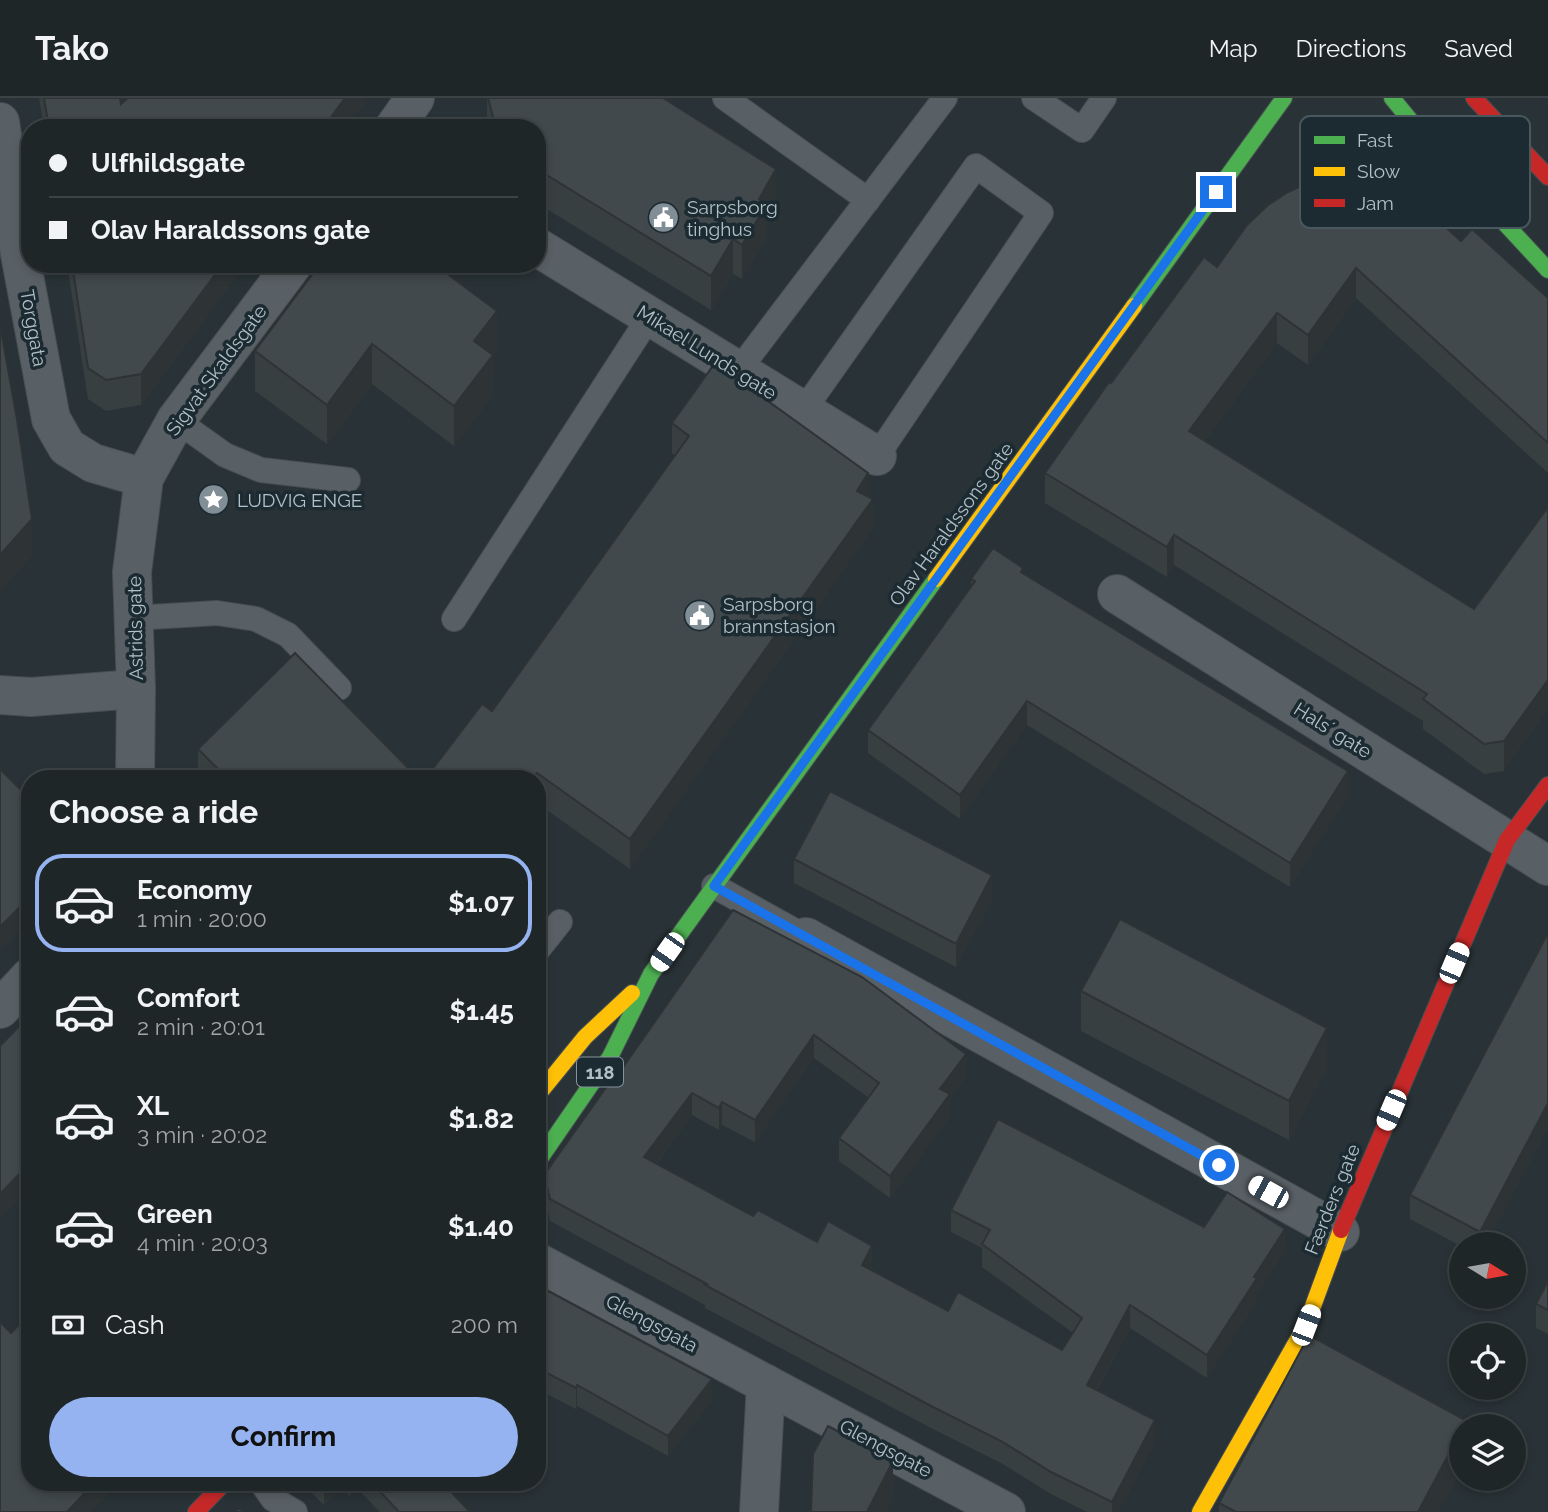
<!DOCTYPE html>
<meta charset="utf-8">
<style>
body{margin:0;font-family:Raleway,sans-serif;background:#2c3234;color:#f1f3f6;height:100vh;display:flex;flex-direction:column;font-size:26px;white-space:nowrap}
*{box-sizing:border-box;margin:0}
p{font-size:23px;color:#a1a5a8}
.icon{flex:none;width:38px;height:38px;fill:none;stroke:currentColor;stroke-width:2;stroke-linecap:round;stroke-linejoin:round}
.map{position:relative;flex:1;overflow:hidden}
.side{position:absolute;left:21px;top:672px;width:525px;height:721px;display:flex;flex-direction:column;background:#1f2628;border-radius:28px;box-shadow:0 4px 10px #0003,0 0 0 2px #3c4345}
.side>*{flex:none}
.guide{position:absolute;left:21px;top:21px;width:525px;height:154px;border-radius:28px;box-shadow:0 4px 10px #0003,0 0 0 2px #3c4345;display:grid;align-content:center;height:154px;padding:0 28px;background:#1f2628}
.needle{width:46px;rotate:101deg}
.tools{position:absolute;left:1449px;top:1134px;display:grid;gap:14px}
.tools a{display:grid;place-items:center;width:77px;height:77px;border-radius:50%;background:#1f2628;box-shadow:0 4px 10px #0003,0 0 0 2px #3c4345;font-size:35px}
.end{position:absolute;width:32px;height:32px;margin:-16px;border:9px solid #1a73e8;background:#fff;box-shadow:0 0 0 4px #fff}
.from{border-radius:50%}
.car{position:absolute;width:21px;height:42px;margin:-21px -10px;border-radius:9px;box-shadow:0 0 5px 2px #0007;background:linear-gradient(#fff 24%,#345 0 40%,#fff 0 76%,#345 0 86%,#fff 0)}
.guide b{display:flex;align-items:center;gap:24px;height:66px;font-size:26px}
.guide b+b{border-top:2px solid #3c4345}
.guide i{width:18px;height:18px;background:#f1f3f6}
ul{padding:0;list-style:none}
li{display:flex;align-items:center;gap:21px;height:98px;margin:0 14px 10px;padding:0 14px;border:4px solid transparent;border-radius:28px}
li div{flex:1}
li b{display:block;font-size:26px}
li em{font-style:normal;font-weight:700}
li.active{border-color:#95b2f1}
li>.icon{width:63px;height:63px;stroke-width:1.5}
h2{padding:0 28px;font-size:32px;line-height:84px}
.pay{display:flex;align-items:center;gap:18px;height:77px;padding:0 28px;font-size:26px}
.pay p{margin-inline-start:auto}
.primary-button{display:flex;gap:14px;margin-top:auto;padding:14px 28px}
.primary-button a{flex:1;height:80px;border-radius:42px;background:#95b2f1;color:#111;font-size:28px;font-weight:700;line-height:80px;text-align:center}
header{display:flex;align-items:center;gap:42px;box-sizing:border-box;height:98px;padding:0 35px;background:#1f2628;border-bottom:2px solid #3c4345}
header strong{font-size:33px}
nav{display:flex;gap:38px;margin-inline-start:auto;font-size:24px}
.map>svg:first-child{display:block}
.lines{fill:none;stroke-linecap:round;stroke-linejoin:round}
.lane-casing{stroke:#474e51;stroke-width:26}
.street-casing{stroke:#474e51;stroke-width:40}
.fast-casing{stroke:#474e51;stroke-width:18}
.slow-casing{stroke:#474e51;stroke-width:18}
.jam-casing{stroke:#474e51;stroke-width:18}
.lane{stroke:#596065;stroke-width:24}
.street{stroke:#596065;stroke-width:38}
.fast{stroke:#4caf50;stroke-width:16}
.slow{stroke:#ffc107;stroke-width:16}
.jam{stroke:#c62828;stroke-width:16}
.wall{fill:#383f41}
.shaded-wall{fill:#2e3335}
.building{fill:#41494c;stroke:#2e3335;stroke-width:2}
.route{stroke:#1a73e8;stroke-width:9}
.labels{text-anchor:middle;dominant-baseline:central;stroke-width:7;stroke-linejoin:round;paint-order:stroke}
.shield{fill:#1c2a31;stroke:#85939b;stroke-width:2}
.shield-label{font-size:18px;font-weight:bold;fill:#b2c0c8}
.poi-label{font-size:19px;fill:#b2c0c8;stroke:#1c2a31;text-anchor:start}
.street-label{font-size:19px;fill:#b2c0c8;stroke:#1c2a31}
.key{fill:#1c2a31;stroke:#49575e;stroke-width:2}
.key-label{font-size:19px;fill:#b2c0c8}
</style>
<header>
<strong>Tako</strong>
<nav><a>Map</a><a>Directions</a><a>Saved</a></nav>
</header>
<div class="map">
<svg width="1548" height="1414" viewBox="0 0 1548 1414">
<rect width="100%" height="100%" fill="#293236"/>
<g class="lines">
<defs>
<g id="lane">
<polyline points="725,0 868,102"/>
<polyline points="1034,0 1082,32 1104,0"/>
<polyline points="738,273 945,0"/>
<polyline points="803,313 976,68 1041,115 877,358"/>
<polyline points="176,322 225,357 261,372 348,382"/>
<polyline points="134,520 217,515 256,521 288,537 339,590"/>
<polyline points="454,521 650,218"/>
<polyline points="714,788 806,839"/>
<polyline points="537,853 560,824"/>
<polyline points="261,1384 273,1401 295,1414"/>
</g>
<g id="street">
<polyline points="0,24 20,156 51,321 67,349 93,365 144,380"/>
<polyline points="394,30 415,0"/>
<polyline points="537,149 877,358"/>
<polyline points="1117,496 1548,768"/>
<polyline points="0,597 31,599 136,591"/>
<polyline points="135,681 136,591 132,474 144,380 176,322 293,166"/>
<polyline points="806,839 1340,1134"/>
<polyline points="0,911 30,879"/>
<polyline points="537,1164 1006,1414"/>
<polyline points="759,1414 766,1286"/>
</g>
<g id="fast">
<polyline points="1392,0 1415,28 1548,172"/>
<polyline points="1134,208 1284,0"/>
<polyline points="537,1065 610,959 651,876 936,481"/>
</g>
<g id="slow">
<polyline points="936,481 1134,208"/>
<polyline points="537,998 585,939 632,895"/>
<polyline points="1200,1414 1306,1227 1341,1132"/>
</g>
<g id="jam">
<polyline points="1474,0 1548,79"/>
<polyline points="1341,1132 1507,742 1548,687"/>
<polyline points="196,1414 225,1384"/>
</g>
</defs>
<use href="#lane" class="lane-casing"/>
<use href="#street" class="street-casing"/>
<use href="#fast" class="fast-casing"/>
<use href="#slow" class="slow-casing"/>
<use href="#jam" class="jam-casing"/>
<use href="#lane" class="lane"/>
<use href="#street" class="street"/>
<use href="#fast" class="fast"/>
<use href="#slow" class="slow"/>
<use href="#jam" class="jam"/>
</g>
<g class="wall">
<polygon points="39,0 120,0 121,6 364,3 364,6 346,30 44,30"/>
<polygon points="487,0 776,105 767,121 767,140 742,181 733,176 711,212 537,105 537,30 487,30"/>
<polygon points="1461,143 1548,200 1548,375 1356,200 1308,267 1277,245 1205,342 1474,511 1548,409 1504,673 1484,676 1423,631 1423,623 1174,467 1167,479 1045,405 1045,375 1111,285 1217,169"/>
<polygon points="67,166 245,166 141,307 106,313 88,301"/>
<polygon points="320,166 497,252 493,257 493,297 454,348 372,286 327,346 255,293 255,253"/>
<polygon points="672,325 868,399 873,431 630,771 537,705 537,681 425,681 492,613 675,358 672,355"/>
<polygon points="1023,475 1348,697 1290,789 1027,627 960,721 868,655 868,632 971,489 971,481"/>
<polygon points="198,651 419,681 198,681"/>
<polygon points="794,761 992,801 956,869 794,785"/>
<polygon points="733,812 966,978 950,1000 950,1018 890,1100 839,1063 839,1040 869,1000 814,960 755,1044 722,1027 719,1032 692,1017 656,1066 753,1118 817,1144 872,1170 871,1172 948,1213 1062,1252 1073,1235 982,1169 982,1150 951,1134 951,1112 1204,1129 1285,1153 1257,1196 1257,1203 1207,1280 1130,1230 1097,1292 1155,1344 1118,1414 1087,1414 1051,1396 1001,1365 931,1330 705,1210 705,1207 550,1123 544,1099 544,1077 612,985"/>
<polygon points="1548,835 1548,1029 1486,1146 1461,1146 1461,1148 1410,1121 1410,1097"/>
<polygon points="1081,893 1327,970 1289,1042 1081,933"/>
<polygon points="1548,1183 1548,1236 1536,1230 1536,1206"/>
<polygon points="537,1187 712,1302 668,1358 577,1308 576,1311 537,1291"/>
<polygon points="1467,1328 1439,1414 1219,1414 1219,1405"/>
<polygon points="301,1384 442,1384 470,1414 380,1414 358,1391 350,1398 342,1389 324,1407"/>
</g>
<g class="shaded-wall">
<polygon points="345,0 366,0 364,3 364,6 346,30 323,30"/>
<polygon points="776,71 776,105 767,121 767,140 742,181 742,147 759,101"/>
<polygon points="733,141 733,176 711,212 711,178"/>
<polygon points="223,166 245,166 141,307 141,276"/>
<polygon points="1356,170 1356,200 1308,267 1308,237"/>
<polygon points="497,213 497,252 493,257 493,297 454,348 454,308 474,243"/>
<polygon points="1277,215 1277,245 1189,363 1189,333"/>
<polygon points="372,246 372,286 327,346 327,307"/>
<polygon points="868,375 868,405 857,393"/>
<polygon points="873,401 873,431 630,771 630,741"/>
<polygon points="32,421 32,458 0,494 0,457"/>
<polygon points="1174,437 1174,467 1167,479 1167,449"/>
<polygon points="1548,582 1548,612 1504,673 1504,643"/>
<polygon points="1027,603 1027,627 960,721 960,697"/>
<polygon points="1348,673 1348,697 1290,789 1290,765"/>
<polygon points="537,675 537,681 530,681"/>
<polygon points="992,777 992,801 956,869 956,846"/>
<polygon points="30,799 30,823 0,853 0,829"/>
<polygon points="1327,930 1327,970 1289,1042 1289,1003"/>
<polygon points="814,937 814,960 755,1044 755,1022"/>
<polygon points="966,956 966,978 950,1000 950,1018 890,1100 890,1078 940,991"/>
<polygon points="692,995 692,1017 644,1081 644,1059"/>
<polygon points="722,1004 722,1027 719,1032 719,1010"/>
<polygon points="1548,1005 1548,1029 1486,1146 1480,1146 1480,1134"/>
<polygon points="30,1065 30,1090 0,1121 0,1096"/>
<polygon points="1285,1131 1285,1153 1257,1196 1257,1203 1207,1280 1207,1257 1254,1179"/>
<polygon points="872,1148 872,1170 862,1189 862,1167"/>
<polygon points="1130,1207 1130,1230 1087,1309 1087,1287"/>
<polygon points="712,1281 712,1302 668,1358 668,1338"/>
<polygon points="577,1287 577,1308 576,1311 576,1290"/>
<polygon points="1155,1322 1155,1344 1118,1414 1112,1414 1112,1404"/>
<polygon points="1461,1333 1461,1373 1439,1414 1418,1414"/>
<polygon points="893,1363 893,1403 887,1414 867,1414"/>
<polygon points="95,1384 120,1384 91,1414 67,1414"/>
<polygon points="326,1384 342,1384 342,1389 324,1407 324,1386"/>
<polygon points="350,1384 358,1384 358,1391 350,1398"/>
</g>
<g class="building">
<polygon points="44,0 120,0 121,6 128,0 345,0 323,30 49,30"/>
<polygon points="488,0 663,0 776,71 759,101 767,106 742,147 733,141 711,178 537,71 537,30 496,30"/>
<polygon points="1353,79 1374,83 1408,95 1461,143 1472,131 1548,200 1548,345 1356,170 1308,237 1277,215 1189,333 1474,511 1548,409 1548,582 1504,643 1484,646 1423,601 1427,596 1174,437 1167,449 1045,375 1109,284 1111,285 1204,159 1217,169 1247,127 1268,107 1288,94 1306,86 1318,82"/>
<polygon points="72,166 223,166 141,276 106,282 88,270"/>
<polygon points="320,166 411,166 421,174 426,166 434,166 497,213 474,243 493,257 454,308 372,246 327,307 255,253"/>
<polygon points="0,227 17,321 32,421 0,457"/>
<polygon points="715,265 868,375 857,393 873,401 630,741 537,675 530,681 425,681 482,606 492,613 689,338 672,325"/>
<polygon points="993,450 1023,470 1021,474 1348,673 1290,765 1027,603 960,697 868,632 975,483 971,481"/>
<polygon points="295,555 419,681 228,681 198,651"/>
<polygon points="0,671 30,701 30,799 0,829"/>
<polygon points="830,693 992,777 956,846 794,761"/>
<polygon points="733,812 862,879 966,956 940,991 950,996 890,1078 839,1040 879,985 814,937 755,1022 722,1004 719,1010 692,995 644,1059 753,1118 758,1112 817,1144 828,1123 872,1148 862,1167 948,1213 958,1194 1062,1252 1082,1220 982,1146 990,1132 951,1112 998,1021 1204,1129 1227,1094 1285,1131 1254,1179 1257,1180 1207,1257 1130,1207 1087,1287 1155,1322 1112,1404 1051,1374 1001,1343 931,1308 705,1187 707,1186 550,1101 544,1077 610,984 612,985"/>
<polygon points="1120,821 1327,930 1289,1003 1081,893"/>
<polygon points="1548,835 1548,1005 1480,1134 1410,1097"/>
<polygon points="26,921 30,924 30,1065 0,1096 0,948"/>
<polygon points="1548,1183 1548,1212 1536,1206"/>
<polygon points="537,1187 712,1281 668,1338 577,1287 576,1290 537,1270"/>
<polygon points="30,1215 30,1384 95,1384 67,1414 0,1414 0,1224 11,1235"/>
<polygon points="1309,1237 1467,1323 1464,1328 1461,1328 1461,1333 1418,1414 1236,1414 1219,1405"/>
<polygon points="828,1328 893,1363 867,1414 811,1414 813,1356"/>
<polygon points="371,1384 442,1384 470,1414 399,1414"/>
<polygon points="239,1410 244,1414 235,1414"/>
</g>
<g class="lines">
<polyline class="route" points="1216,94 714,788 1219,1067"/>
</g>
<defs>
<symbol id="civic-disc" viewBox="-11 -11 22 22"><circle r="9.5" fill="#828e95" stroke="#1c2a31"/><path d="M-.6-6.5H3V-4.5H.6V-3L4-1V1h2V6H-6V1h2V-1L-.6-3ZM-1.2 2.5V6h2.4V2.5Z" fill="#fff"/></symbol>
<symbol id="sight-disc" viewBox="-11 -11 22 22"><circle r="9.5" fill="#828e95" stroke="#1c2a31"/><path d="M0-6L1.8-2.2L6-1.7L2.9 1.2L3.7 5.4L0 3.3L-3.7 5.4L-2.9 1.2L-6-1.7L-1.8-2.2Z" fill="#fff"/></symbol>
</defs>
<g fill-rule="evenodd">
<use href="#civic-disc" x="646" y="102" width="35" height="35"/>
<use href="#sight-disc" x="196" y="384" width="35" height="35"/>
<use href="#civic-disc" x="682" y="500" width="35" height="35"/>
</g>
<g class="labels">
<rect class="shield" x="577" y="959.5" width="46" height="29" rx="5"/>
<g class="shield-label">
<text x="600" y="974">118</text>
</g>
<g class="poi-label">
<text x="687" y="109">Sarpsborg<tspan x="687" dy="22">tinghus</tspan></text>
<text x="237" y="402">LUDVIG ENGE</text>
<text x="723" y="506">Sarpsborg<tspan x="723" dy="22">brannstasjon</tspan></text>
</g>
<g class="street-label">
<text transform="translate(34 230) rotate(80)">Torggata</text>
<text transform="translate(707 254) rotate(32)">Mikael Lunds gate</text>
<text transform="translate(216 272) rotate(-54)">Sigvat Skaldsgate</text>
<text transform="translate(951 426) rotate(-54)">Olav Haraldssons gate</text>
<text transform="translate(135 530) rotate(-91)">Astrids gate</text>
<text transform="translate(1333 632) rotate(32)">Hals´ gate</text>
<text transform="translate(1332 1101) rotate(-68)">Færders gate</text>
<text transform="translate(652 1225) rotate(28)">Glengsgata</text>
<text transform="translate(886 1350) rotate(28)">Glengsgate</text>
</g>
</g>
<rect x="1300" y="18" width="230" height="112" rx="10" class="key"/>
<rect x="1314" y="38" width="31" height="8" fill="#4caf50"/>
<rect x="1314" y="69" width="31" height="9" fill="#ffc107"/>
<rect x="1314" y="101" width="31" height="8" fill="#c62828"/>
<g class="key-label">
<text x="1357" y="49">Fast</text>
<text x="1357" y="80">Slow</text>
<text x="1357" y="112">Jam</text>
</g>
</svg>
<div class="tools">
<a><svg class="needle" viewBox="-14 -14 28 28"><path d="M0-13l5 13h-10z" fill="#e53935"/><path d="M0 13l5-13h-10z" fill="#a1a5a8"/></svg></a>
<a><svg class="icon" aria-label="locate" viewBox="0 0 24 24"><circle cx="12" cy="12" r="6"/><path d="M12 2v4M12 18v4M2 12h4M18 12h4"/></svg></a>
<a><svg class="icon" aria-label="layers" viewBox="0 0 24 24"><path d="M12 4l9 5-9 5-9-5zM3 14l9 5 9-5"/></svg></a>
</div>
<i class="end from" style="left:1219px;top:1067px"></i>
<i class="end" style="left:1216px;top:94px"></i>
<i class="car" style="left:667px;top:854px;rotate:215deg"></i>
<i class="car" style="left:1454px;top:865px;rotate:23deg"></i>
<i class="car" style="left:1391px;top:1012px;rotate:203deg"></i>
<i class="car" style="left:1268px;top:1094px;rotate:299deg"></i>
<i class="car" style="left:1306px;top:1227px;rotate:21deg"></i>
<div class="guide">
<b><i class="from"></i>Ulfhildsgate</b>
<b><i></i>Olav Haraldssons gate</b>
</div>
<section class="side">
<h2>Choose a ride</h2>
<ul>
<li class="active"><svg class="icon" aria-label="car" viewBox="0 0 24 24"><path d="M5 17H2v-5l4-1 3-4h7l3 4 3 1v5h-3M9 17h6M6 11h13"/><circle cx="7" cy="17" r="2"/><circle cx="17" cy="17" r="2"/></svg><div><b>Economy</b><p>1 min · 20:00</p></div><em>$1.07</em></li>
<li><svg class="icon" aria-label="car" viewBox="0 0 24 24"><path d="M5 17H2v-5l4-1 3-4h7l3 4 3 1v5h-3M9 17h6M6 11h13"/><circle cx="7" cy="17" r="2"/><circle cx="17" cy="17" r="2"/></svg><div><b>Comfort</b><p>2 min · 20:01</p></div><em>$1.45</em></li>
<li><svg class="icon" aria-label="car" viewBox="0 0 24 24"><path d="M5 17H2v-5l4-1 3-4h7l3 4 3 1v5h-3M9 17h6M6 11h13"/><circle cx="7" cy="17" r="2"/><circle cx="17" cy="17" r="2"/></svg><div><b>XL</b><p>3 min · 20:02</p></div><em>$1.82</em></li>
<li><svg class="icon" aria-label="car" viewBox="0 0 24 24"><path d="M5 17H2v-5l4-1 3-4h7l3 4 3 1v5h-3M9 17h6M6 11h13"/><circle cx="7" cy="17" r="2"/><circle cx="17" cy="17" r="2"/></svg><div><b>Green</b><p>4 min · 20:03</p></div><em>$1.40</em></li>
</ul>
<div class="pay"><svg class="icon" aria-label="cash" viewBox="0 0 24 24"><path d="M3 7h18v10H3z"/><circle cx="12" cy="12" r="2"/></svg>Cash<p>200 m</p></div>
<div class="primary-button"><a>Confirm</a></div>
</section>
</div>
